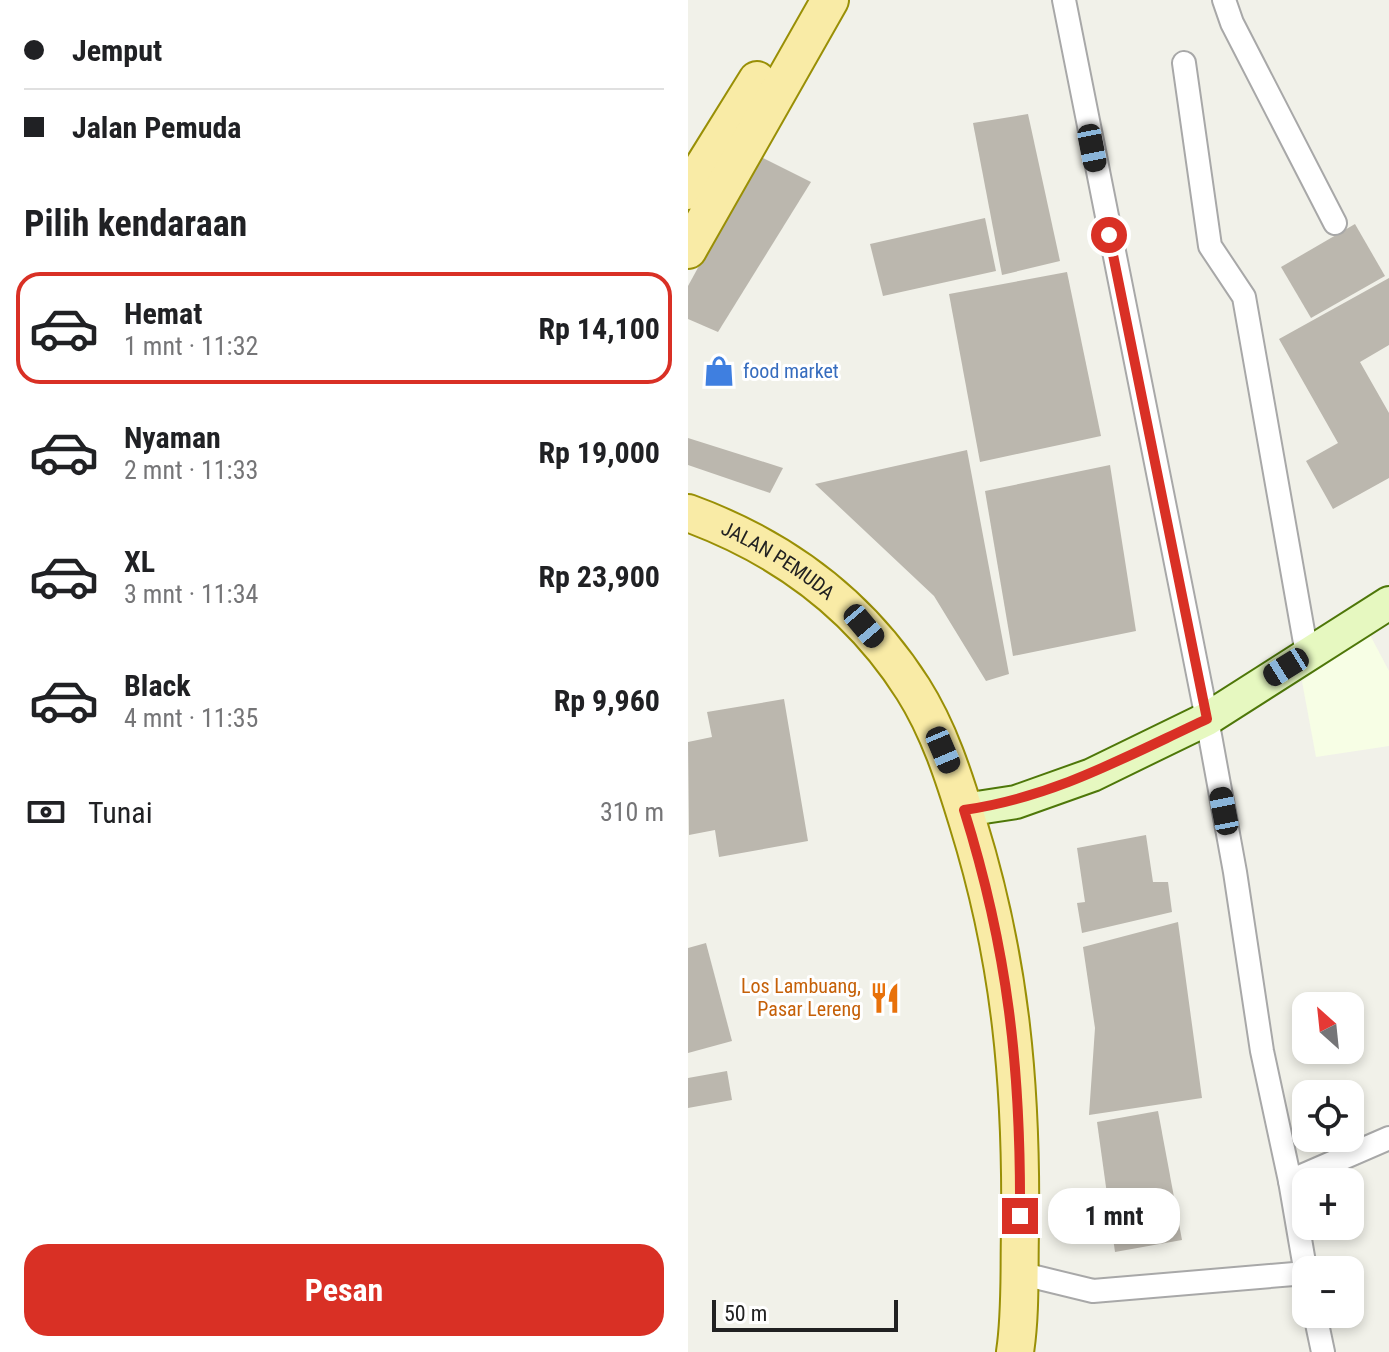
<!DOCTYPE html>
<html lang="id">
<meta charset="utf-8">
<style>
body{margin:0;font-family:"Roboto Condensed",sans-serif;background:#f2f2f2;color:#202124;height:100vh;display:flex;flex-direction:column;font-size:30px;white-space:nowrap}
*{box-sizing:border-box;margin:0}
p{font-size:26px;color:#757577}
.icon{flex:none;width:44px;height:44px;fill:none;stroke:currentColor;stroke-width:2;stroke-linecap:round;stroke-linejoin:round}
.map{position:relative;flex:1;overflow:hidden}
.side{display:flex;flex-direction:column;background:#fff;width:688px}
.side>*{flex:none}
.banner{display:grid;align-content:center;height:176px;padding:0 24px;background:#fff}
.needle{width:52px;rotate:333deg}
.tools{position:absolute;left:604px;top:992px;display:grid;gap:16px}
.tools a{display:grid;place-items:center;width:72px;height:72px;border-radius:16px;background:#fff;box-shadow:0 4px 12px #0003;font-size:40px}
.scale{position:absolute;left:24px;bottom:20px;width:186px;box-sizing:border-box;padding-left:8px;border:4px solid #212121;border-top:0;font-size:22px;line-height:28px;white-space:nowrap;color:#212121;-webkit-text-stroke:6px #fff;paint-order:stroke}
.end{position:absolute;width:36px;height:36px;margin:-18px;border:10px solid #d93025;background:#fff;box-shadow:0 0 0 4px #fff}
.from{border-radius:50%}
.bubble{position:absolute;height:56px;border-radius:24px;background:#fff;box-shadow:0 4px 12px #0003;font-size:26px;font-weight:700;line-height:56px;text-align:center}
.car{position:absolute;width:24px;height:48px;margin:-24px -12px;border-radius:10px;box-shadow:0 0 6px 2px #0007;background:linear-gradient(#222 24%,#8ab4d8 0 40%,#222 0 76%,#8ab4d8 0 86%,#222 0)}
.banner b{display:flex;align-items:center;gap:28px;height:76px;font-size:30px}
.banner b+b{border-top:2px solid #e0e0e0}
.banner i{width:20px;height:20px;background:#202124}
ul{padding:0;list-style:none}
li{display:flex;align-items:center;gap:24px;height:112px;margin:0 16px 12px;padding:0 8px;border:4px solid transparent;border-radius:24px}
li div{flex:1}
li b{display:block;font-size:30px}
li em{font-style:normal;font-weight:700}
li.selected{border-color:#d93025}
li>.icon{width:72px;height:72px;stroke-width:1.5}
h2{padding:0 24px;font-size:36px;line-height:96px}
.pay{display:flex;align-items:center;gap:20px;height:88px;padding:0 24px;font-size:30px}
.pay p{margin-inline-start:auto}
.action{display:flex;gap:16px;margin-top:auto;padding:16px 24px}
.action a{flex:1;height:92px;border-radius:24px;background:#d93025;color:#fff;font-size:32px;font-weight:700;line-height:92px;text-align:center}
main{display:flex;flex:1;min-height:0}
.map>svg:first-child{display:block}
.education{fill:#f7fee5}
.building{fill:#bbb7ae}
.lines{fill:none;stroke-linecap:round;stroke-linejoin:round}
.street-casing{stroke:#a8a8a8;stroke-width:26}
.secondary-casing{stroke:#4e7709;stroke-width:36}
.primary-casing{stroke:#998f06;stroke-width:40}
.street{stroke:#fff;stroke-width:22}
.secondary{stroke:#e6f8c0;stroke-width:32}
.primary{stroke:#f9eba6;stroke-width:36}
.route{stroke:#d93025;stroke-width:10}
.labels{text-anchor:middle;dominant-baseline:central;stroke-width:6;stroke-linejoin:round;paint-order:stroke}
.shop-label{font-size:20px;fill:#366cbe;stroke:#fff;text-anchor:start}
.street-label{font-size:20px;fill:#212121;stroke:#fff}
.food-label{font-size:20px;fill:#c56008;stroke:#fff;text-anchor:end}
</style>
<main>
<section class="side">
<div class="banner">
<b><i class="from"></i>Jemput</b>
<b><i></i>Jalan Pemuda</b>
</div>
<h2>Pilih kendaraan</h2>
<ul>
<li class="selected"><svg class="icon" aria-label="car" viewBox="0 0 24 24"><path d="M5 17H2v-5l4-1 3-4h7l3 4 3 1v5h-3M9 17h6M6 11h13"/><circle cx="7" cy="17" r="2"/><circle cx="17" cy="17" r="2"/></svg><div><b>Hemat</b><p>1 mnt · 11:32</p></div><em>Rp 14,100</em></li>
<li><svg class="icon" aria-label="car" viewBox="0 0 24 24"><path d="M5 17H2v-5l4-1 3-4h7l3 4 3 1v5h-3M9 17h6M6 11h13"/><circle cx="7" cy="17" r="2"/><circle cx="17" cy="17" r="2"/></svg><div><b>Nyaman</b><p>2 mnt · 11:33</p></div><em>Rp 19,000</em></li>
<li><svg class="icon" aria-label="car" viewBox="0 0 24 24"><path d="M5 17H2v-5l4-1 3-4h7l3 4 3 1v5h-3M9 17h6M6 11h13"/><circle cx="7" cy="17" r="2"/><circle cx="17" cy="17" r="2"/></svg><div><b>XL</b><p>3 mnt · 11:34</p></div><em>Rp 23,900</em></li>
<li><svg class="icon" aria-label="car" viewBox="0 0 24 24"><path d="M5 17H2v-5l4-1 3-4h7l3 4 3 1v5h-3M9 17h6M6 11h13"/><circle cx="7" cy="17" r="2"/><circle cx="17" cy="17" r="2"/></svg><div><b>Black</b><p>4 mnt · 11:35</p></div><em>Rp 9,960</em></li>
</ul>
<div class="pay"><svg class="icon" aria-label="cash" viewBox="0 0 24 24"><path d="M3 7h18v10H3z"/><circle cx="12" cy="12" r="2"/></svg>Tunai<p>310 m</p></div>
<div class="action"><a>Pesan</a></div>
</section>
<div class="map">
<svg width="701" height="1352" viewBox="0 0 701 1352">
<rect width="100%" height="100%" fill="#f1f1e9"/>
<polygon class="education" points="681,633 701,671 701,746 628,757 613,676"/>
<g class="building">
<polygon points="340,114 372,261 314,275 285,123"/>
<polygon points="71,156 123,182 30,332 0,319 0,286"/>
<polygon points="297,218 308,271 195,296 182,244"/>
<polygon points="667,224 697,276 623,318 593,267"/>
<polygon points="379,272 413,436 292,462 261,294"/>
<polygon points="701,278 701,345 672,362 701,413 701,478 645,509 618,461 650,443 591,339"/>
<polygon points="0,438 95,468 82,493 0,465"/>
<polygon points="279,450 321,674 298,681 246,596 127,484"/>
<polygon points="422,465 448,631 325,656 297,491"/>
<polygon points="96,699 120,841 31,857 27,830 1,835 0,742 24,737 19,712"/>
<polygon points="458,835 465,882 480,882 484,912 394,933 389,903 397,902 389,848"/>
<polygon points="490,922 514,1098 401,1115 407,1028 395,947"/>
<polygon points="18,943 44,1041 0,1053 0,948"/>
<polygon points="39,1071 44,1100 0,1108 0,1078"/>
<polygon points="470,1111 494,1240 427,1252 409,1122"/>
</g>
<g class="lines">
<defs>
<g id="street">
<polyline points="376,0 519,719 547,872 574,1051 602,1181 618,1274"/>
<polyline points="536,0 544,23 647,223"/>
<polyline points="496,63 522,246 556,297 619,654"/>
<polyline points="602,1181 701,1138"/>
<polyline points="331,1273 405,1291 618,1273"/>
<polyline points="627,1314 635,1352"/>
</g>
<polyline id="secondary" points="276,810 328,802 404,775 519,719 701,603"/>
<g id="primary">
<polyline points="0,191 69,80"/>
<polyline points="0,250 142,0"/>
<path id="s1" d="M0,513C93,547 171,604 225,689C251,730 266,777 280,823C323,961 334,1087 332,1231C331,1270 333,1313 327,1352"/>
</g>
</defs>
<use href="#street" class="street-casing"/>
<use href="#secondary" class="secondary-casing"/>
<use href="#primary" class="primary-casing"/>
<use href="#street" class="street"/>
<use href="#secondary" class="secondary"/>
<use href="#primary" class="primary"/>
</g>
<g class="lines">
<path class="route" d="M332,1216C333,1069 320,950 276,810C366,797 437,757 519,719L421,235"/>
</g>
<defs>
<symbol id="shop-bare" viewBox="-9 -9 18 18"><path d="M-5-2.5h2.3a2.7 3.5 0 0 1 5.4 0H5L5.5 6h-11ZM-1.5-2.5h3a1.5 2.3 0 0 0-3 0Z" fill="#3f7fe0" stroke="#fff" stroke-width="2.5" paint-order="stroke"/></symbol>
<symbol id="restaurant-bare" viewBox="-9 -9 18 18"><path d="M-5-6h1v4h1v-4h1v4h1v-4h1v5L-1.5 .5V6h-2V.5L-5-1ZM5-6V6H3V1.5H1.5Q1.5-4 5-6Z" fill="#e8710a" stroke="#fff" stroke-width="2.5" paint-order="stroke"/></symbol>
</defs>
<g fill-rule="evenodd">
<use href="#shop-bare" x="9" y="349" width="44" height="44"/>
<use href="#restaurant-bare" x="175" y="976" width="44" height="44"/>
</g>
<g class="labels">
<g class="shop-label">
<text x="55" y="371">food market</text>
</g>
<g class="street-label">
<text stroke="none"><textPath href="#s1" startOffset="102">JALAN PEMUDA</textPath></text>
</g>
<g class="food-label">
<text x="173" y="986">Los Lambuang,<tspan x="173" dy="23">Pasar Lereng</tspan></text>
</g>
</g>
</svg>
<div class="tools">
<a><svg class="needle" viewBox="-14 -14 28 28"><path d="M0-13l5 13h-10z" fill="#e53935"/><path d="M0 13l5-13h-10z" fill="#757577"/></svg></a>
<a><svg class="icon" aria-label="locate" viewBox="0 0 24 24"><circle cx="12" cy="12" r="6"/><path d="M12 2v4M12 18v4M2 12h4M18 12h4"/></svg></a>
<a>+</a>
<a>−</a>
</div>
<div class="scale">50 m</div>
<i class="end from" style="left:421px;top:235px"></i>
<i class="end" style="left:332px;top:1216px"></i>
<div class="bubble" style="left:360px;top:1188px;width:132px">1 mnt</div>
<i class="car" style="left:404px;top:148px;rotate:169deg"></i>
<i class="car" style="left:176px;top:626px;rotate:140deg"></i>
<i class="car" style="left:598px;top:667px;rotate:238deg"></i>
<i class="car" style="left:255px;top:750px;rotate:157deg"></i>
<i class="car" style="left:536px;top:811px;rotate:349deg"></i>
</div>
</main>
